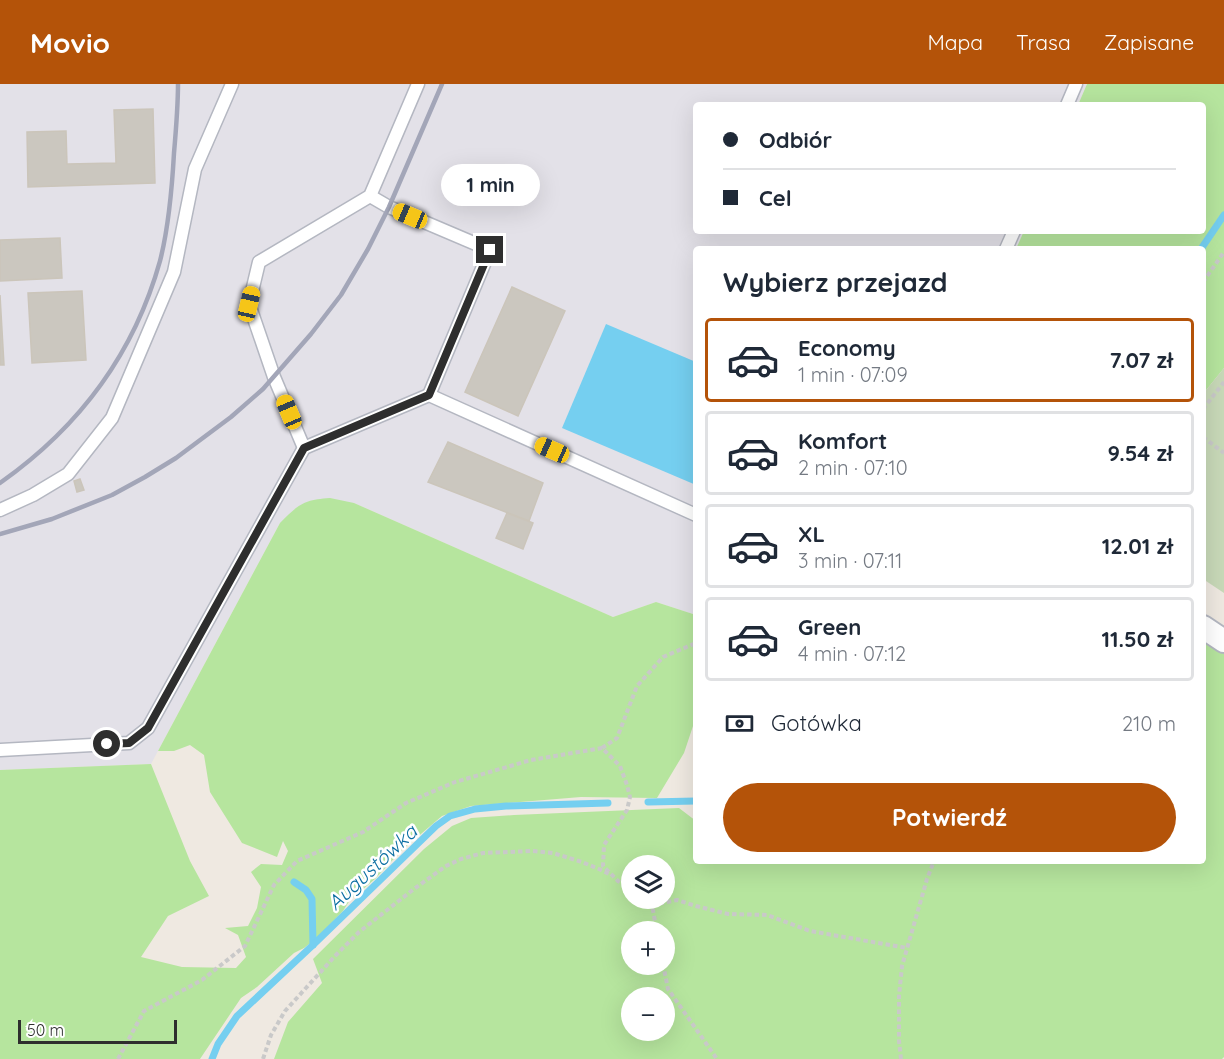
<!DOCTYPE html>
<html lang="pl">
<meta charset="utf-8">
<style>
body{margin:0;font-family:Quicksand,sans-serif;background:#f6f6f7;color:#1f2937;height:100vh;display:flex;flex-direction:column;font-size:22px;white-space:nowrap}
*{box-sizing:border-box;margin:0}
p{font-size:20px;color:#747a83}
.icon{flex:none;width:33px;height:33px;fill:none;stroke:currentColor;stroke-width:2;stroke-linecap:round;stroke-linejoin:round}
.map{position:relative;flex:1;overflow:hidden}
.side{position:absolute;left:693px;top:162px;width:513px;height:618px;display:flex;flex-direction:column;background:#fff;border-radius:6px;box-shadow:0 6px 24px #0002}
.side>*{flex:none}
.guide{position:absolute;left:693px;top:18px;width:513px;height:132px;border-radius:6px;box-shadow:0 6px 24px #0002;display:grid;align-content:center;height:132px;padding:0 30px;background:#fff}
.tools{position:absolute;left:621px;top:771px;display:grid;gap:12px}
.tools a{display:grid;place-items:center;width:54px;height:54px;border-radius:50%;background:#fff;box-shadow:0 6px 24px #0002;font-size:30px}
.scale{position:absolute;left:18px;bottom:15px;width:159px;box-sizing:border-box;padding-left:6px;border:3px solid #2e2e2e;border-top:0;font-size:16px;line-height:21px;white-space:nowrap;color:#2e2e2e;-webkit-text-stroke:4px #fff;paint-order:stroke}
.end{position:absolute;width:27px;height:27px;margin:-14px;border:8px solid #2e2e2e;background:#fff;box-shadow:0 0 0 3px #fff}
.from{border-radius:50%}
.bubble{position:absolute;height:42px;border-radius:21px;background:#fff;box-shadow:0 6px 24px #0002;font-size:20px;font-weight:700;line-height:42px;text-align:center}
.car{position:absolute;width:18px;height:36px;margin:-18px -9px;border-radius:8px;box-shadow:0 0 4px 2px #0007;background:linear-gradient(#f5c518 24%,#345 0 40%,#f5c518 0 76%,#345 0 86%,#f5c518 0)}
.guide b{display:flex;align-items:center;gap:21px;height:57px;font-size:22px}
.guide b+b{border-top:2px solid #e0e1e3}
.guide i{width:15px;height:15px;background:#1f2937}
ul{padding:0;list-style:none}
li{display:flex;align-items:center;gap:18px;height:84px;margin:0 12px 9px;padding:0 18px;border:3px solid #e0e1e3;border-radius:6px}
li div{flex:1}
li b{display:block;font-size:22px}
li em{font-style:normal;font-weight:700}
li.on{border-color:#b45309}
li>.icon{width:54px;height:54px;stroke-width:1.5}
h2{padding:0 30px;font-size:27px;line-height:72px}
.pay{display:flex;align-items:center;gap:15px;height:66px;padding:0 30px;font-size:22px}
.pay p{margin-inline-start:auto}
.button{display:flex;gap:12px;margin-top:auto;padding:12px 30px}
.button a{flex:1;height:69px;border-radius:36px;background:#b45309;color:#fff;font-size:24px;font-weight:700;line-height:69px;text-align:center}
header{display:flex;align-items:center;gap:36px;box-sizing:border-box;height:84px;padding:0 30px;background:#b45309;color:#fff}
header strong{font-size:28px}
nav{display:flex;gap:33px;margin-inline-start:auto;font-size:21px}
.map>svg:first-child{display:block}
.industrial{fill:#e3e1e8}
.green{fill:#b6e59e;fill-rule:evenodd}
.cemetery{fill:#c8d9b8}
.water{fill:#75cff0}
.lines{fill:none;stroke-linecap:round;stroke-linejoin:round}
.stream{stroke:#75cff0;stroke-width:7}
.building{fill:#cbc7bf;stroke:#cbc5ba;stroke-width:1.5}
.service-casing{stroke:#b4b7c1;stroke-width:15}
.minor-casing{stroke:#b4b7c1;stroke-width:26}
.path{stroke:#c9c9c9;stroke-width:4;stroke-dasharray:4.5 3;stroke-linecap:butt}
.service{stroke:#fff;stroke-width:12}
.minor{stroke:#fff;stroke-width:22}
.rail{stroke:#a3a6b8;stroke-width:4.5}
.route{stroke:#2e2e2e;stroke-width:8}
.labels{text-anchor:middle;dominant-baseline:central;stroke-width:5;stroke-linejoin:round;paint-order:stroke}
.water-label{font-size:20px;font-style:italic;fill:#0d6fa3;stroke:#fff}
</style>
<header>
<strong>Movio</strong>
<nav><a>Mapa</a><a>Trasa</a><a>Zapisane</a></nav>
</header>
<div class="map">
<svg width="1224" height="975" viewBox="0 0 1224 975">
<rect width="100%" height="100%" fill="#efe9e1"/>
<polygon class="industrial" points="0,0 1087,0 1078,21 696,21 696,147 1024,147 1016,165 696,165 696,531 656,518 613,533 354,419 280,439 151,680 0,686"/>
<g class="green">
<polygon points="1087,0 1224,0 1224,284 1203,310 1203,165 1016,165 1024,147 1203,147 1203,21 1078,21"/>
<path d="M330,414L354,419L613,533L656,518L696,531V638L694,639L684,669L657,714L581,713L471,722L442,732L401,767L375,795L350,816L343,827L317,854L304,864L294,869L257,903L241,914L200,975H0V686L151,680L190,777L209,812L168,832L141,873L182,883L236,884L246,873L238,851L225,844L248,842L257,824L261,803L251,788L261,780L282,781L288,767L283,757L277,773L242,759L210,708L204,671L190,661L174,667H158L280,439C299,420 303,416 330,414Z"/>
<path d="M1203,554L1224,569V973L1222,975H274L288,938L322,899L313,875L424,765L452,742L471,734L514,731L679,724L696,737V777H1203ZM632,782H664V814H632ZM632,848H664V880H632ZM632,914H664V946H632Z"/>
</g>
<polygon class="cemetery" points="1224,284 1224,509 1203,495 1203,310"/>
<polygon class="water" points="606,240 696,278 696,401 562,344"/>
<g class="lines">
<g class="stream">
<polyline points="1201,165 1224,131"/>
<polyline points="648,718 696,717"/>
<polyline points="294,798 306,806 312,815 313,861"/>
<polyline points="212,975 218,960 237,932 313,861 436,742 450,732 475,725 506,722 608,719"/>
</g>
</g>
<g class="building">
<polygon points="153,25 155,99 28,103 27,48 66,47 67,80 116,79 114,26"/>
<polygon points="60,154 62,194 0,197 0,156"/>
<polygon points="512,203 565,227 518,332 465,308"/>
<polygon points="82,207 86,276 32,279 28,209"/>
<polygon points="0,211 4,281 0,281"/>
<polygon points="448,358 543,399 529,437 428,398"/>
<polygon points="80,395 84,406 77,408 74,397"/>
<polygon points="507,429 533,439 523,465 496,454"/>
</g>
<g class="lines">
<defs>
<g id="service">
<polyline points="1067,21 1076,0"/>
<polyline points="370,112 389,123 490,166 429,311"/>
<polyline points="1006,165 1014,147"/>
<polyline points="304,364 274,293 249,220 259,178 370,112 418,0"/>
<polyline points="0,426 33,411 68,390 112,334 174,188 195,85 232,0"/>
<polyline points="0,666 129,659 148,644 304,364 429,311 696,431"/>
</g>
<polyline id="minor" points="1203,543 1224,557"/>
</defs>
<use href="#service" class="service-casing"/>
<use href="#minor" class="minor-casing"/>
<g class="path">
<polyline points="1203,198 1224,168"/>
<polyline points="1203,325 1224,298"/>
<polyline points="1203,353 1224,369"/>
<polyline points="602,664 617,654 637,602 663,573 696,559"/>
<polyline points="643,814 652,821 657,848"/>
<polyline points="652,821 677,816 696,822 728,830 767,831 810,847 907,864"/>
<polyline points="663,880 668,905 717,975"/>
<polyline points="118,975 144,927 202,896 245,862 274,801 297,777 363,748 406,719 455,698 531,676 602,664 620,682 627,701 630,713 627,726 604,761 603,782 618,797 632,806"/>
<polyline points="263,975 271,951 285,927 336,871 359,848 414,805 446,782 461,775 483,769 533,767 553,769 582,778 599,785 611,791"/>
<polyline points="901,975 899,957 899,912 902,882 927,795 934,777"/>
</g>
<use href="#service" class="service"/>
<use href="#minor" class="minor"/>
<g class="rail">
<path d="M0,399C78,344 134,270 160,177C169,142 172,105 174,69C176,46 178,23 178,0"/>
<polyline points="0,450 52,435 112,411 145,393 176,374 231,333 263,305 311,250 341,211 368,165 389,123 442,0"/>
</g>
</g>
<g class="lines">
<polyline class="route" points="107,660 129,659 148,644 304,364 429,311 490,166"/>
</g>
<g class="labels">
<g class="water-label">
<text transform="translate(372 783) rotate(-43)">Augustówka</text>
</g>
</g>
</svg>
<div class="tools">
<a><svg class="icon" aria-label="layers" viewBox="0 0 24 24"><path d="M12 4l9 5-9 5-9-5zM3 14l9 5 9-5"/></svg></a>
<a>+</a>
<a>−</a>
</div>
<div class="scale">50 m</div>
<i class="end from" style="left:107px;top:660px"></i>
<i class="end" style="left:490px;top:166px"></i>
<div class="bubble" style="left:441px;top:80px;width:99px">1 min</div>
<i class="car" style="left:410px;top:132px;rotate:293deg"></i>
<i class="car" style="left:249px;top:220px;rotate:13deg"></i>
<i class="car" style="left:289px;top:328px;rotate:337deg"></i>
<i class="car" style="left:552px;top:366px;rotate:294deg"></i>
<div class="guide">
<b><i class="from"></i>Odbiór</b>
<b><i></i>Cel</b>
</div>
<section class="side">
<h2>Wybierz przejazd</h2>
<ul>
<li class="on"><svg class="icon" aria-label="car" viewBox="0 0 24 24"><path d="M5 17H2v-5l4-1 3-4h7l3 4 3 1v5h-3M9 17h6M6 11h13"/><circle cx="7" cy="17" r="2"/><circle cx="17" cy="17" r="2"/></svg><div><b>Economy</b><p>1 min · 07:09</p></div><em>7.07 zł</em></li>
<li><svg class="icon" aria-label="car" viewBox="0 0 24 24"><path d="M5 17H2v-5l4-1 3-4h7l3 4 3 1v5h-3M9 17h6M6 11h13"/><circle cx="7" cy="17" r="2"/><circle cx="17" cy="17" r="2"/></svg><div><b>Komfort</b><p>2 min · 07:10</p></div><em>9.54 zł</em></li>
<li><svg class="icon" aria-label="car" viewBox="0 0 24 24"><path d="M5 17H2v-5l4-1 3-4h7l3 4 3 1v5h-3M9 17h6M6 11h13"/><circle cx="7" cy="17" r="2"/><circle cx="17" cy="17" r="2"/></svg><div><b>XL</b><p>3 min · 07:11</p></div><em>12.01 zł</em></li>
<li><svg class="icon" aria-label="car" viewBox="0 0 24 24"><path d="M5 17H2v-5l4-1 3-4h7l3 4 3 1v5h-3M9 17h6M6 11h13"/><circle cx="7" cy="17" r="2"/><circle cx="17" cy="17" r="2"/></svg><div><b>Green</b><p>4 min · 07:12</p></div><em>11.50 zł</em></li>
</ul>
<div class="pay"><svg class="icon" aria-label="cash" viewBox="0 0 24 24"><path d="M3 7h18v10H3z"/><circle cx="12" cy="12" r="2"/></svg>Gotówka<p>210 m</p></div>
<div class="button"><a>Potwierdź</a></div>
</section>
</div>
